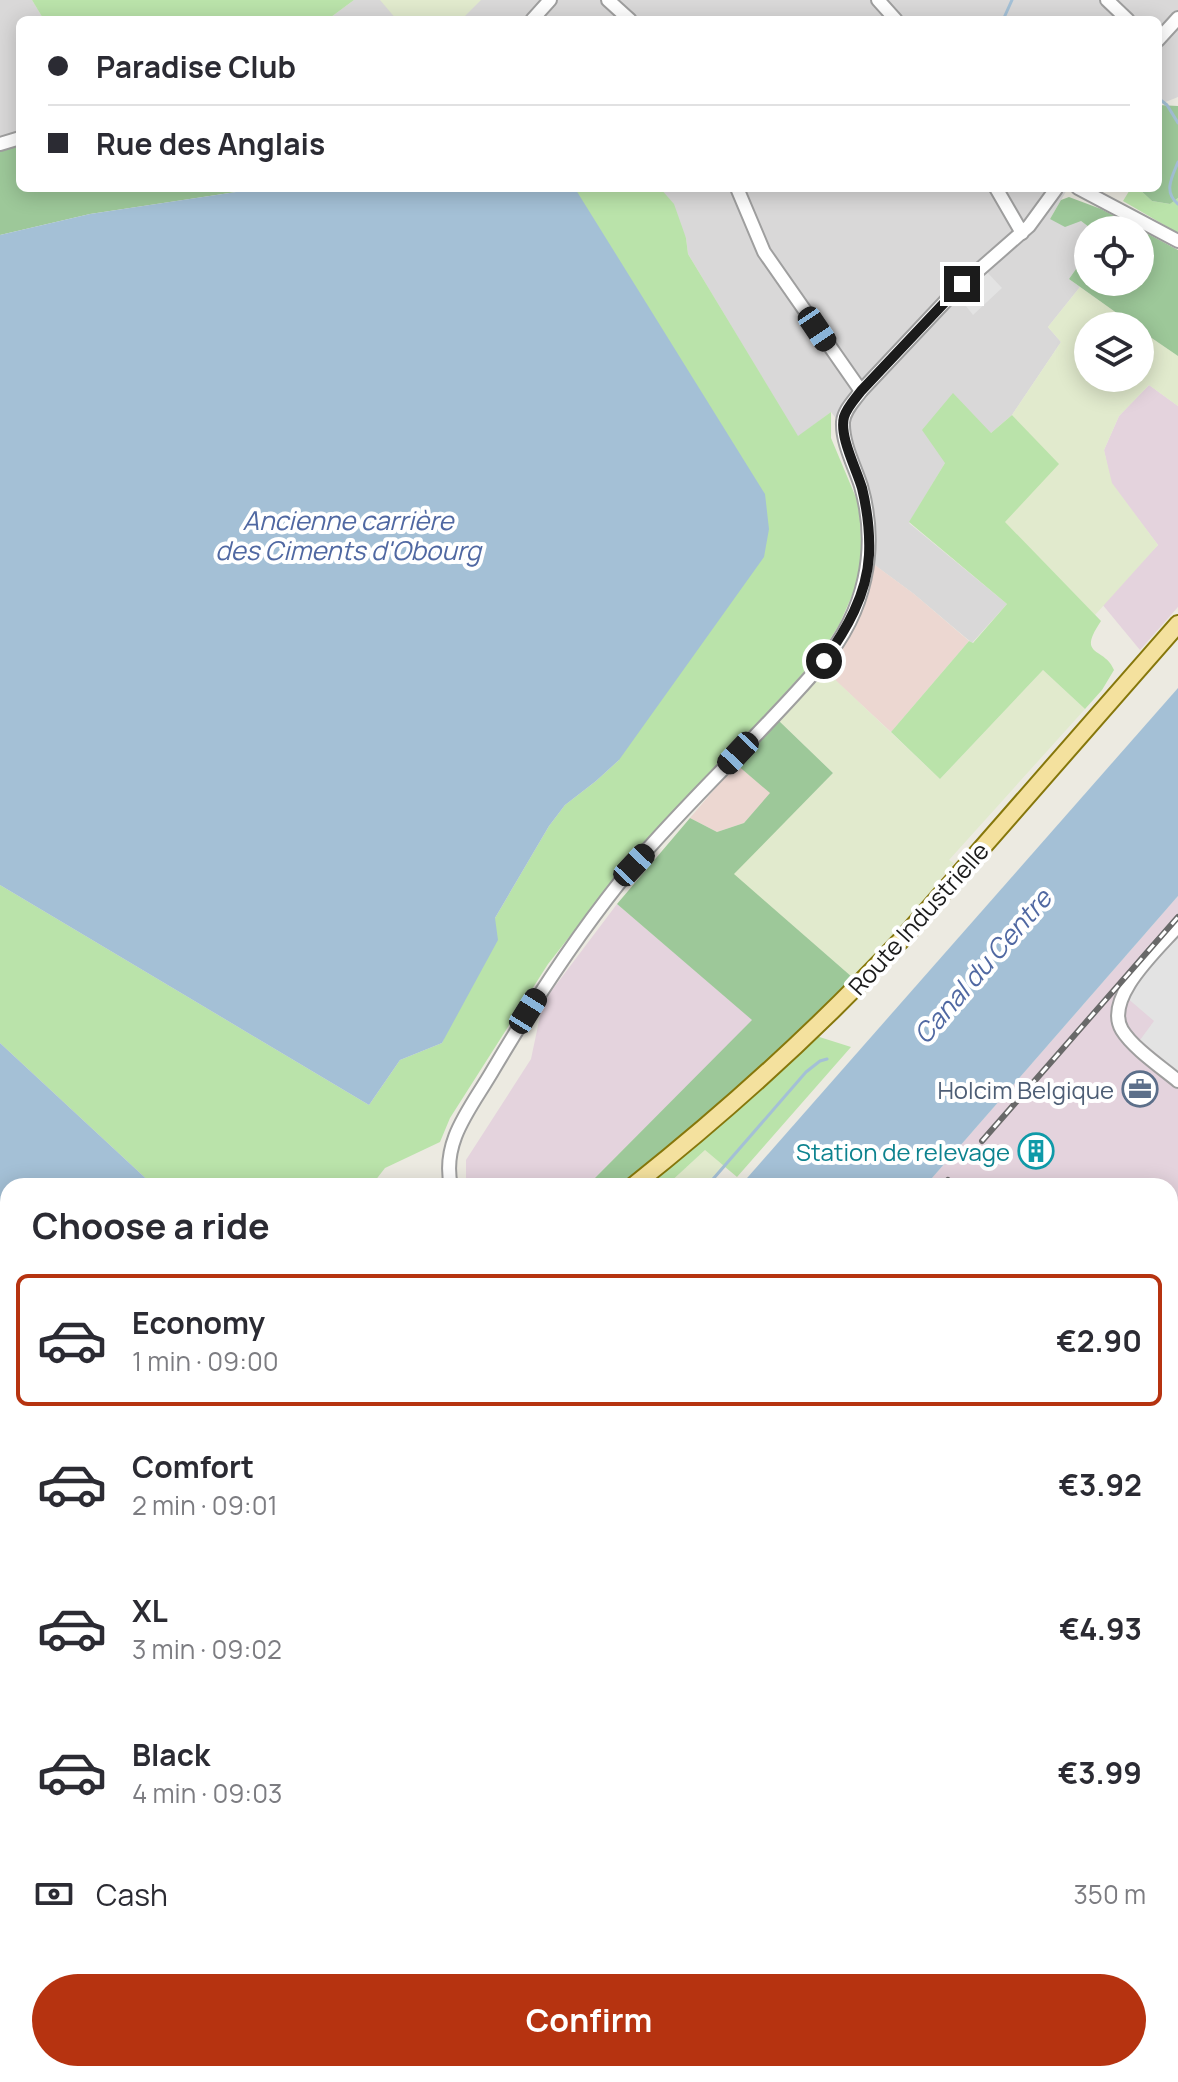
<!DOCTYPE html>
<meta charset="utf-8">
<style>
body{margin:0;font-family:Manrope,sans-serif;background:#f7f7f7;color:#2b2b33;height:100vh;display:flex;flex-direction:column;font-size:30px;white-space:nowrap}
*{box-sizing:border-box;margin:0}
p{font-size:26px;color:#7c7c81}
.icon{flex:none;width:44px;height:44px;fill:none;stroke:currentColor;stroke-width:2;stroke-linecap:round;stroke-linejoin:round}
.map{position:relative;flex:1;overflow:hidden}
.side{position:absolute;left:0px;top:1178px;width:1178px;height:904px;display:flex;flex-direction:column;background:#fff;border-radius:24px 24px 0 0;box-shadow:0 4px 20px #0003}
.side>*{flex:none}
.top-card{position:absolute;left:16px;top:16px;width:1146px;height:176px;border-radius:12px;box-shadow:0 4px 20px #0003;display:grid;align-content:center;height:176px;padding:0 32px;background:#fff}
.buttons{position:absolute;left:1074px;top:216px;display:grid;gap:16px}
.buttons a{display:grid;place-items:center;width:80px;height:80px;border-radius:50%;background:#fff;box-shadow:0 4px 20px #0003;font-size:40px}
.end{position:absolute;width:36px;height:36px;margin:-18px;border:10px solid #1b1b1b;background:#fff;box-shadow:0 0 0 4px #fff}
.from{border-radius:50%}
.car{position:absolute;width:24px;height:48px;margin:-24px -12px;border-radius:10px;box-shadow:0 0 6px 2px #0007;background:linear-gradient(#222 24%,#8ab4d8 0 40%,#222 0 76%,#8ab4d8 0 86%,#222 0)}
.top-card b{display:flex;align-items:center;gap:28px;height:76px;font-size:30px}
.top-card b+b{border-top:2px solid #e1e1e2}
.top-card i{width:20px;height:20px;background:#2b2b33}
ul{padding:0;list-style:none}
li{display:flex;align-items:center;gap:24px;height:132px;margin:0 16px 12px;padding:0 16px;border:4px solid transparent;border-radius:12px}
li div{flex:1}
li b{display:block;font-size:30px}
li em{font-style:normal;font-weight:700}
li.active{border-color:#b63310}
li>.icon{width:72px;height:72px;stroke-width:1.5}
h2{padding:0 32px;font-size:36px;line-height:96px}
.pay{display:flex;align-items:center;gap:20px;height:88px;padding:0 32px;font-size:30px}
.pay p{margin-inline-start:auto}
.action{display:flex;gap:16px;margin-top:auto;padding:16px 32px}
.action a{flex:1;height:92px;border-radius:48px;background:#b63310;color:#fff;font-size:32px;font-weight:700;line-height:92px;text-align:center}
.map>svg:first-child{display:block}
.residential{fill:#d9d8d8}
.commercial{fill:#ecd7d1}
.industrial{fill:#e4d3dd}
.construction{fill:#bbbfad}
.farmland{fill:#e1eacd}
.grass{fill:#bae3aa}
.forest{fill:#9dc899}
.parking{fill:#e3e3e3}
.water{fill:#a4c0d6}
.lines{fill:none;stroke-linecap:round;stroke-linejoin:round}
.stream{stroke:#a4c0d6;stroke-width:3}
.river{stroke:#a4c0d6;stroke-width:16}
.minor-casing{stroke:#9f9f9f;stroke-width:16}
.major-casing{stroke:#86770b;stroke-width:20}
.minor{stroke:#fff;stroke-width:12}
.major{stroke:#f4e19e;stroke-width:16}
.rail-casing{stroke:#696969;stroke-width:6}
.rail{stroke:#fff;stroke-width:3;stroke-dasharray:9;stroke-linecap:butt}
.route{stroke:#1b1b1b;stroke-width:10}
.labels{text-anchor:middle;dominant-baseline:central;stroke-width:8;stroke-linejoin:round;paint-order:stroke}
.street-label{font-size:24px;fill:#1b1b1b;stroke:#fff}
.service-label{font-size:24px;fill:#4e5e75;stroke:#fff;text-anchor:end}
.culture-label{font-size:24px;fill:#0d838f;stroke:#fff;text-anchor:end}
.water-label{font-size:26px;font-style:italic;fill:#5068a2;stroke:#fff}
</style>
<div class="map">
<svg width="1178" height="2082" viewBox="0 0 1178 2082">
<rect width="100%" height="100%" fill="#eceae1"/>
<g class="residential">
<polygon points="0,0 32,0 44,20 20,20 20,138 0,144"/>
<polygon points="354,0 1178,0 1178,97 1158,105 1158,20 327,20"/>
<polygon points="660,188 1068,188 1050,219 1081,221 1093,230 1088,230 1088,252 1069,279 1080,287 1048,327 1061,342 1012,415 991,433 945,463 909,523 1007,604 972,643 914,594 872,563 865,488 850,436 831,412 798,437 688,254 686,238"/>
</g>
<g class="commercial">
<polygon points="872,563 914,594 969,641 891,732 822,668 853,623 867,594"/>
<polygon points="736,764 771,793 744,823 717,832 690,818"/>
</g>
<g class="industrial">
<polygon points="1149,385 1178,406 1178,607 1140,650 1102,604 1158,545 1111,483 1104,450 1119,416"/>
<polygon points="1178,896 1178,1825 1170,1831 1170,1186 925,1186"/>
<polygon points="617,904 753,1020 587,1186 466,1186 466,1160 531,1059 543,1002"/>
<polygon points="145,2074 1100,2074 1095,2082 137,2082"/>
</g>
<polygon class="construction" points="1178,1682 1178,1918 1170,1931 1170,1687"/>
<g class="farmland">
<polygon points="380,0 481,0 461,20 397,20"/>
<polygon points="1080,287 1135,326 1088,326 1088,378 1140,378 1140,330 1178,356 1178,406 1149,385 1119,416 1104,450 1112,483 1158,545 1095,615 1004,522 1058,464 1012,415 1061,342 1048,327"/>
<polygon points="825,670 940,779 1043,670 1085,709 949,860 954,863 936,884 943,892 860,984 733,874 833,773 777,719"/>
<polygon points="705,1150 724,1166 707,1186 666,1186"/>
<polygon points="8,1588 8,1825 0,1840 0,1593"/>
<polygon points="1178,1990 1178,2082 1123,2082 1128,2074 1170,2074 1170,2004"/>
<polygon points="986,2074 1065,2074 1060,2082 997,2082"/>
</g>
<g class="grass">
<polygon points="32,0 354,0 327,20 44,20"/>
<polygon points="571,188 660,188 674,204 686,238 688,254 798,436 831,412 831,438 857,500 860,519 862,565 854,591 839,625 819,656 622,870 548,964 450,1118 440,1142 385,1168 371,1186 154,1186 0,1043 0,885 369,1105 400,1060 442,1043 495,918 549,826 565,805 596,781 619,760 576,190"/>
<polygon points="1131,188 1138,188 1152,201 1170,204 1178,198 1178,233 1123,201"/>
<path d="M953,393L991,433L1012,415L1059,464L1005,522L1101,621C1076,658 1104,646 1114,670L1102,690L1085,709L1043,670L940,779L891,732L969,641L973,643L1007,604L909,522L945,463L922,430Z"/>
<polygon points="810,1034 851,1047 737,1177 705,1150 666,1186 642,1186"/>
<polygon points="8,1825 8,2074 26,2074 21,2082 0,2082 0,1840"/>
<polygon points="1178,1882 1178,1942 1170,1955 1170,1891"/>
<polygon points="854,2074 933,2074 926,2082 847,2082"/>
</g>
<g class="forest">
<polygon points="1158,105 1178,106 1178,198 1170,204 1152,201 1138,188 1158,188"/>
<polygon points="20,138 20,188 262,188 90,214 0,235 0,144"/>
<polygon points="1069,197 1101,209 1178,250 1178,356 1140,330 1140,326 1135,326 1069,279 1088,252 1088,282 1140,282 1140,230 1093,230 1081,221 1065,227 1050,219 1061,200"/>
<polygon points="777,719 833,773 734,874 860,984 633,1186 587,1186 752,1020 617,904 690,818 717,832 744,823 770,793 736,764"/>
<polygon points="1178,1825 1178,1882 1170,1891 1170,1831"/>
</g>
<g class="parking">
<polygon points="987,272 1002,288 973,315 966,306 957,299"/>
<polygon points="1178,934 1178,1072 1140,1040 1154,1021 1126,997"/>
</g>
<g class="water">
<polygon points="262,188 571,188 576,190 765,494 769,529 764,557 619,760 596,781 565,805 549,826 495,918 498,940 442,1043 400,1060 369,1105 0,885 0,235 90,214"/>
<polygon points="1178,688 1178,896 925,1186 740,1186"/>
<polygon points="0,1043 154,1186 8,1186 8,1508 0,1514"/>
</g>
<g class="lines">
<g class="stream">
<polyline points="1003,20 1012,0"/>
<polyline points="1158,98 1167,105 1178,123"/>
<path d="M1178,162C1172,177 1163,192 1178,204"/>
<polyline points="707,1186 806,1072 820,1061 827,1059"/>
<polyline points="83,2082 90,2074"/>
</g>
<polyline class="river" points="164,2082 167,2074"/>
<defs>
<g id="minor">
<polyline points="608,0 630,20"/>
<polyline points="878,0 896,20"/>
<polyline points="1107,0 1128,20"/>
<polyline points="532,20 550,0"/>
<polyline points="1158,40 1178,18"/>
<polyline points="0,144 20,138"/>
<polyline points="737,188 764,252 861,391"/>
<polyline points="996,188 1022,233"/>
<polyline points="1078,188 1178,241"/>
<path d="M1178,926C1158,949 1103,998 1122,1030C1133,1048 1161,1067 1178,1081"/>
<path d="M451,1186C441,1141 471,1108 493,1070C535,999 580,930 633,866C693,795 763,733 823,662C865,612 879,549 861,486C855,467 842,443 843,422C844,410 854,401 861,391L956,290L1029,226L1056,189"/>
<polyline points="911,2082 918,2074"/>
<polyline points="969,2082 971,2074"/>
</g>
<g id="major">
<path d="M633,1186C730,1109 820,1027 904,937L1178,624"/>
<polyline points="0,1580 8,1575"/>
</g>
</defs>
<use href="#minor" class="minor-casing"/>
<use href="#major" class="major-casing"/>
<use href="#minor" class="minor"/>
<use href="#major" class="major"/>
<defs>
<g id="rail">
<polyline points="982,1141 1178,917"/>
<polyline points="943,1186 948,1180"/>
<polyline points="1170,1984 1178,1971"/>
<polyline points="1106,2082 1111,2074"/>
</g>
</defs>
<use href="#rail" class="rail-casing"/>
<use href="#rail" class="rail"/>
</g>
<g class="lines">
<path class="route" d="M824,661C846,630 867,595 869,555C870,534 867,509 862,488C856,468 839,436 844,417C847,407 855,399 861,391L962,284"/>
</g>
<defs>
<symbol id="office-ring" viewBox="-11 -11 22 22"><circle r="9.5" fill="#fff" stroke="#5c6f8a" stroke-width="1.5"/><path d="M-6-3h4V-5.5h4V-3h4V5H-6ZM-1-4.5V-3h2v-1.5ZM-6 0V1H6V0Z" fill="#5c6f8a"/></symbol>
<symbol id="building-ring" viewBox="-11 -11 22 22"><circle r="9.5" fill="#fff" stroke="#0f9aa8" stroke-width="1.5"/><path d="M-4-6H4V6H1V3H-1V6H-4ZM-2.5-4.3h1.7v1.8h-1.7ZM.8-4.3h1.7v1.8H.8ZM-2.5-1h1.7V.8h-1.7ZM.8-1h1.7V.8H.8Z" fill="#0f9aa8"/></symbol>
</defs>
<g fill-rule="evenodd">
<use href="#office-ring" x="1120" y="1069" width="40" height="40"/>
<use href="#building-ring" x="1016" y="1131" width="40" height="40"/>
</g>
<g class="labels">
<g class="street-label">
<text transform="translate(918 918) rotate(-48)">Route Industrielle</text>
</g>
<g class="service-label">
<text x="1114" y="1089">Holcim Belgique</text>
</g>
<g class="culture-label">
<text x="1010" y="1151">Station de relevage</text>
</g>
<g class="water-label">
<text x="348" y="520">Ancienne carrière<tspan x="348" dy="30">des Ciments d'Obourg</tspan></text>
<text transform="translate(982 966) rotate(-49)">Canal du Centre</text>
</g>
</g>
</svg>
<div class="buttons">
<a><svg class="icon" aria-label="locate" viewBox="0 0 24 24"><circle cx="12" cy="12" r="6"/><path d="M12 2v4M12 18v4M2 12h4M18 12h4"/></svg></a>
<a><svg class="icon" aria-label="layers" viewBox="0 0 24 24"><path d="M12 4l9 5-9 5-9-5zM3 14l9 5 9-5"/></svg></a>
</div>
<i class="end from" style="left:824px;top:661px"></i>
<i class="end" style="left:962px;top:284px"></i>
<i class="car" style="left:817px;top:329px;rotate:146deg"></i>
<i class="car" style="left:738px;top:753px;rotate:223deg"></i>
<i class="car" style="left:634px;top:865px;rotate:43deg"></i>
<i class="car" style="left:528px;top:1011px;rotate:32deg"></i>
<div class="top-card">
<b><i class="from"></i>Paradise Club</b>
<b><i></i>Rue des Anglais</b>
</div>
<section class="side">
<h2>Choose a ride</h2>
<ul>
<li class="active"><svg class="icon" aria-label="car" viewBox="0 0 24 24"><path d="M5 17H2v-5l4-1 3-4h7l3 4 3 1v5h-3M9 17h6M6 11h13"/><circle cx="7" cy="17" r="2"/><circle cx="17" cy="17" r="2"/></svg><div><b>Economy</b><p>1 min · 09:00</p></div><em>€2.90</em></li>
<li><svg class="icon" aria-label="car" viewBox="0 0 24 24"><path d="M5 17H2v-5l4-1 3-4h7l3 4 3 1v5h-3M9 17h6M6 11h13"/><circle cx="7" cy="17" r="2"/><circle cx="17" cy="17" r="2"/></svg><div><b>Comfort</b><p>2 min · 09:01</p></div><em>€3.92</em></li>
<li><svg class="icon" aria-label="car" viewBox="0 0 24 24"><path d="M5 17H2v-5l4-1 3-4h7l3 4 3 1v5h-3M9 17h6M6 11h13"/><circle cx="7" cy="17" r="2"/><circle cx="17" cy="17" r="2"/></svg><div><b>XL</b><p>3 min · 09:02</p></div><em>€4.93</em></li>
<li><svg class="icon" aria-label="car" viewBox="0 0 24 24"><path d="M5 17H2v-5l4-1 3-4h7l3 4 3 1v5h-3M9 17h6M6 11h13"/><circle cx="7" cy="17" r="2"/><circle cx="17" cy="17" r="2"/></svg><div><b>Black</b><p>4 min · 09:03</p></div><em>€3.99</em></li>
</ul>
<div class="pay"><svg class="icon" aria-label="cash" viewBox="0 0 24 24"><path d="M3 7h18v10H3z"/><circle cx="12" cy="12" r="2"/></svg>Cash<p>350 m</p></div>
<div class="action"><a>Confirm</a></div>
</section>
</div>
